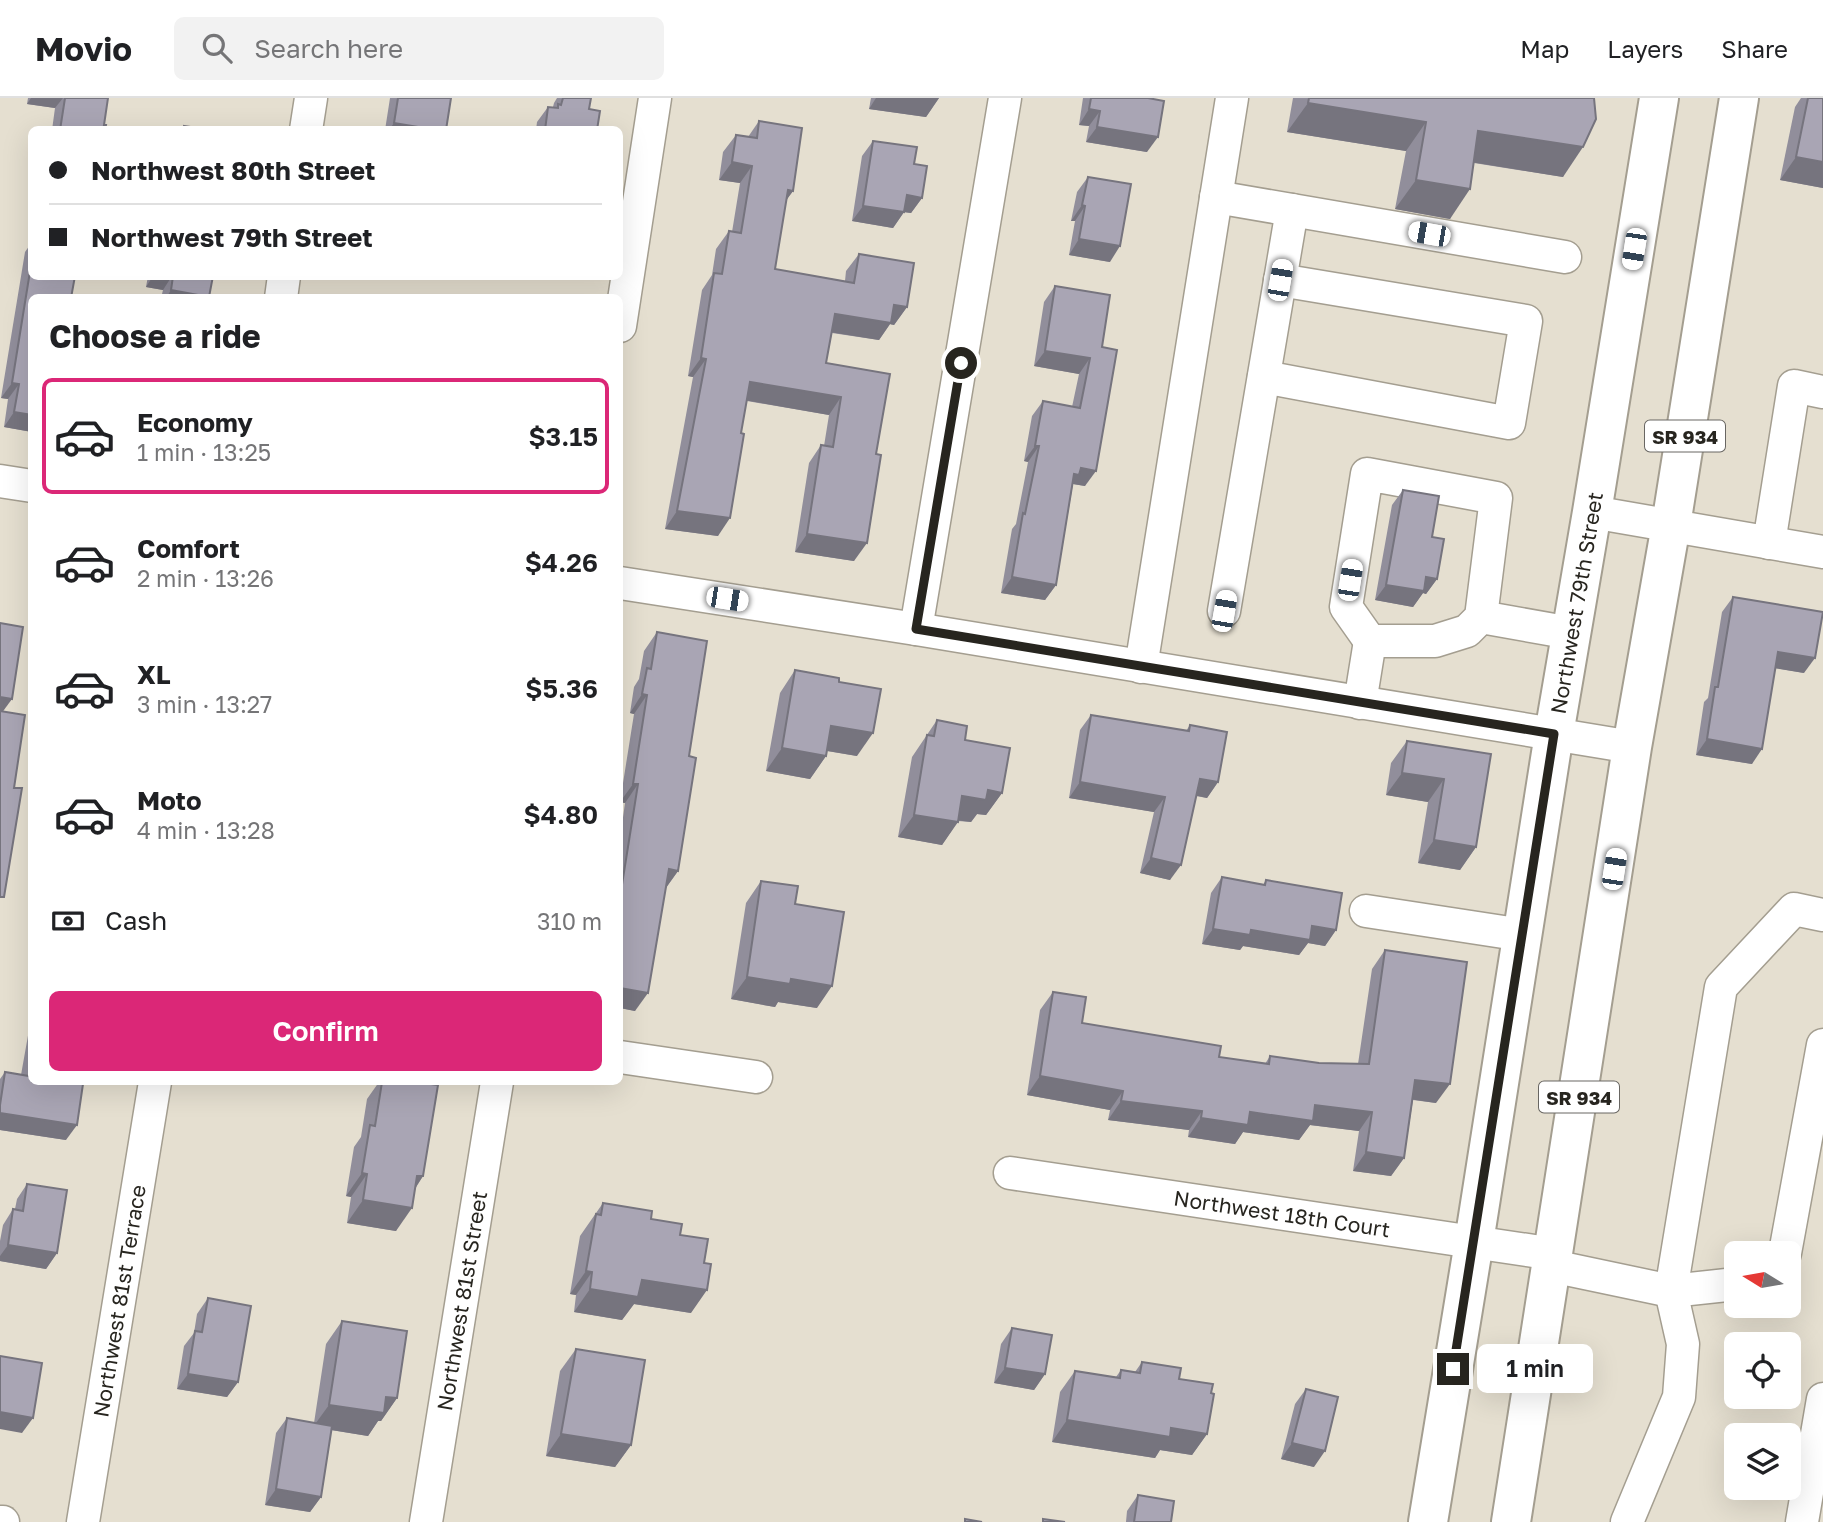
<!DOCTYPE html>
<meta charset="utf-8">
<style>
body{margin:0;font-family:"Golos Text",sans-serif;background:#f2f2f2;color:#202124;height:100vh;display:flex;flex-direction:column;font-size:26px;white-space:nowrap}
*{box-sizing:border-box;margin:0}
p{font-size:23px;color:#757577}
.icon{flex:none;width:38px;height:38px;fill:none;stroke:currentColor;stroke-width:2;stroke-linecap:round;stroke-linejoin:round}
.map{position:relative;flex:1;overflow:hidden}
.sheet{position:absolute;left:28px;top:196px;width:595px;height:791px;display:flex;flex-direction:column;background:#fff;border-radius:10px;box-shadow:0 7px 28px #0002}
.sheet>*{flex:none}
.guide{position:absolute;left:28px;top:28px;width:595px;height:154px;border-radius:10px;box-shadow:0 7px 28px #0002;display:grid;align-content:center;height:154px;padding:0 21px;background:#fff}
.needle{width:46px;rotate:281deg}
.controls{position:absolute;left:1724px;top:1143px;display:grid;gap:14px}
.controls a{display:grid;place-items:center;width:77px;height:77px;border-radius:10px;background:#fff;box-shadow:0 7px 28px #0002;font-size:35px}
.end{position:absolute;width:32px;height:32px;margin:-16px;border:9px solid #27251f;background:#fff;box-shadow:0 0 0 4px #fff}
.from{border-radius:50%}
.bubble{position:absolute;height:49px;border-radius:10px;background:#fff;box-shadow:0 7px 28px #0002;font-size:23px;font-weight:600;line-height:49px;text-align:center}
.car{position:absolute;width:21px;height:42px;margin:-21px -10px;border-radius:9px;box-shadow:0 0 5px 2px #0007;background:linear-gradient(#fff 24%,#345 0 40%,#fff 0 76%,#345 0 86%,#fff 0)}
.guide b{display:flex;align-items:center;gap:24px;height:66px;font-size:26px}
.guide b+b{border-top:2px solid #e0e0e0}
.guide i{width:18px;height:18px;background:#202124}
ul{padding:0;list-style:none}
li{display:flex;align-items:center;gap:21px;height:116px;margin:0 14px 10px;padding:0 7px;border:4px solid transparent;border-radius:10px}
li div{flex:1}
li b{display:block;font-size:26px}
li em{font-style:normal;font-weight:600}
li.current{border-color:#db2777}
li>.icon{width:63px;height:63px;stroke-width:1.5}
h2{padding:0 21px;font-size:32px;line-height:84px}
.pay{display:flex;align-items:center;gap:18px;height:77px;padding:0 21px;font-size:26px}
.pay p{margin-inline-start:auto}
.cta{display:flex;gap:14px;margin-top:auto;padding:14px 21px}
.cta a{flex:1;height:80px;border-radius:10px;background:#db2777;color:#fff;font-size:28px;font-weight:600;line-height:80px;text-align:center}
header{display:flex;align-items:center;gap:42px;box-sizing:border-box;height:98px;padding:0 35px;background:#fff;border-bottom:2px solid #e0e0e0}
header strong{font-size:33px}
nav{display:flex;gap:38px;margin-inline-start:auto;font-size:24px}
.search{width:490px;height:63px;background:#f2f2f2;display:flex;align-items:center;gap:18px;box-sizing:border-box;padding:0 24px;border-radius:10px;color:#757577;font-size:26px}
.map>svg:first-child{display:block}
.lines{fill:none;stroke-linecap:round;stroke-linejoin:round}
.minor-casing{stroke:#a49e90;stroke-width:35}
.major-casing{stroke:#a49e90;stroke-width:42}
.minor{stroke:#fff;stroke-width:32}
.major{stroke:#fff;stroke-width:38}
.wall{fill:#918e9b}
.shaded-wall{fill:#76747e}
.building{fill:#a9a5b4;stroke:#76747e;stroke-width:2}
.route{stroke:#27251f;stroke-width:9}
.labels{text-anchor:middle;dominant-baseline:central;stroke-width:6;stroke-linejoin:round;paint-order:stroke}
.shield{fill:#fff;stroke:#686662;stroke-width:2}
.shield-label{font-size:19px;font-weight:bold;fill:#27251f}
.street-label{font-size:21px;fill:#27251f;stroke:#fff}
</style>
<header>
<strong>Movio</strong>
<div class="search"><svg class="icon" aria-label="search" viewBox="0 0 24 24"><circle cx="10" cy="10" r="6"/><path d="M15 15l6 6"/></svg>Search here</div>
<nav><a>Map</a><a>Layers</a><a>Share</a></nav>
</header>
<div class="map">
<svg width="1823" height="1424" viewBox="0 0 1823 1424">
<rect width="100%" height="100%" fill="#e5dfd0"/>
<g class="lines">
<defs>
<g id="minor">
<polyline points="306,32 311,0"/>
<polyline points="1216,99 1565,159"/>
<polyline points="281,200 284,178"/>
<polyline points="620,228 655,0"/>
<polyline points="1264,279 1509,325 1526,223 1280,182"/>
<polyline points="0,383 32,388"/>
<polyline points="1592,414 1823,454"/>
<polyline points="1769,445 1794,288 1823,294"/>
<polyline points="620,485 916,531 1632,649"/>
<polyline points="1224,513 1292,112"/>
<polyline points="1481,519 1467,533 1435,543 1370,543 1346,509 1367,376 1496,400 1481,519 1571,535"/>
<polyline points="916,531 1005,0"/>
<polyline points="1141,569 1232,0"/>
<polyline points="1360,605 1370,543"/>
<polyline points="1366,813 1523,837"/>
<polyline points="620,959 756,979"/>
<path id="s1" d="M1010,1075L1554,1156"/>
<polyline points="1785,1155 1823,947"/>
<polyline points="1552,1168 1671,1193 1736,1186"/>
<polyline points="0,1424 3,1424"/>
<path id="s2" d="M83,1424L155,984"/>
<path id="s3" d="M426,1424L497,984"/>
<polyline points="1627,1424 1679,1299 1683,1246 1671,1193 1721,889 1794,811 1823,817"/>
<polyline points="1802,1424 1823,1301"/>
</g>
<g id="major">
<path id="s4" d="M1428,1424L1474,1144L1554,636L1592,414L1659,0"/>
<polyline points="1511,1424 1632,649 1671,427 1739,0"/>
</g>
</defs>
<use href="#minor" class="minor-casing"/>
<use href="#major" class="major-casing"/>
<use href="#minor" class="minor"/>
<use href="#major" class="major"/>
</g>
<g class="wall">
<polygon points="28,0 108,0 104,27 105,32 52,32 55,10 27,6"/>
<polygon points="390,0 451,0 446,32 385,32"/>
<polygon points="557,0 591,0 589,11 597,32 536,32 537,24 548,9 553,9 554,5"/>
<polygon points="871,0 939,0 926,19 869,11"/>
<polygon points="1083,0 1148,0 1147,54 1086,44 1089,28 1079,27"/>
<polygon points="1293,0 1594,0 1563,79 1474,65 1450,121 1395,111 1406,53 1287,34"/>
<polygon points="1801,0 1823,0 1823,90 1780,82 1795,9"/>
<polygon points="759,23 793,93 786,102 775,171 845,183 846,173 859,156 907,209 894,227 890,226 879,242 832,235 826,265 890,276 854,463 795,454 809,365 821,347 824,348 829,317 747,303 718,438 665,431 693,279 688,278 702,192 712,177 716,151 729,133 732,134 740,85 719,82 723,54 736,37 748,39"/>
<polygon points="873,43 914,66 922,100 911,115 904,114 893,130 852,123 862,58"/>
<polygon points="1088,79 1110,164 1069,157 1075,123 1071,123 1077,94"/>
<polygon points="32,144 32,334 4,329 8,301 1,300 25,154"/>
<polygon points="148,178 213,178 209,200 161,200 163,192 146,189"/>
<polygon points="1055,188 1102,249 1085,388 1073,386 1056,487 1045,502 1001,495 1012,431 1016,426 1028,364 1024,363 1032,318 1043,303 1072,309 1079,276 1034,268 1044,204"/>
<polygon points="1403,392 1432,439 1437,481 1426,496 1423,495 1413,509 1375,502 1392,407"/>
<polygon points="1733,499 1804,575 1775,570 1752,666 1696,657 1704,604 1708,600 1722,514"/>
<polygon points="657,534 689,658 678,773 666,790 635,913 620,910 620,741 625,705 620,704 634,616 630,615 634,589 639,581 644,553"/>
<polygon points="795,572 839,584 857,658 827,653 826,658 810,681 766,673 780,595"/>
<polygon points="1091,617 1186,633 1190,627 1218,684 1207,700 1196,698 1170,782 1140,775 1154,714 1069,700 1080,632"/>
<polygon points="937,622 965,642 1002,695 986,717 977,716 971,724 958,723 942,747 898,739 912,659"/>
<polygon points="1407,643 1491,656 1476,749 1460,772 1418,765 1428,704 1386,697 1391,665"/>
<polygon points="1222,779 1263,787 1266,782 1336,832 1325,848 1308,845 1299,857 1243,848 1240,852 1202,846 1211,795"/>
<polygon points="761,783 795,806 817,910 778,904 775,909 731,901 746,805"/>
<polygon points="1385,852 1436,1005 1413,1002 1404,1060 1391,1078 1353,1073 1359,1033 1310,1027 1299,1042 1243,1034 1235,1046 1188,1039 1189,1032 1108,1022 1110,1012 1027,997 1040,912 1053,894 1082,925 1219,959 1265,966 1270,958 1319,965 1358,966 1372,871"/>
<polygon points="32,915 32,984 66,1042 0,1032 0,981 5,974 21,977"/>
<polygon points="379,984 417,984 423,1078 415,1091 396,1133 347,1125 351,1099 346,1098 354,1049 361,1039 367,1001"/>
<polygon points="27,1086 57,1155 46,1171 0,1163 0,1143 3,1127 13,1111 15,1111 17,1101"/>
<polygon points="603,1105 680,1137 691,1215 634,1206 622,1222 574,1214 576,1197 570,1196 580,1138"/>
<polygon points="208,1200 238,1284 227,1299 177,1291 184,1248 194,1235 197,1216"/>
<polygon points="342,1223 397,1300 381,1323 378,1323 368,1338 331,1332 321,1399 310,1414 265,1407 276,1335 287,1320 314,1325 326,1246"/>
<polygon points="1012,1230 1045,1276 1034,1292 994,1285 1001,1246"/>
<polygon points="576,1251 631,1347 615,1369 546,1358 560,1273"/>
<polygon points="1142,1264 1179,1281 1207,1336 1192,1357 1160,1352 1155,1360 1052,1344 1060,1294 1075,1273 1116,1279 1121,1272 1135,1274"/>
<polygon points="1306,1291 1314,1369 1281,1361 1295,1306"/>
<polygon points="1138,1397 1171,1424 1126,1424 1127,1413"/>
</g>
<g class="shaded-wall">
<polygon points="31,0 63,0 55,10 27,6"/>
<polygon points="876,0 939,0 926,19 869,11"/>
<polygon points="1308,5 1426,24 1406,53 1287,34"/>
<polygon points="1089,11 1100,13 1089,28 1079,27"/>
<polygon points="394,25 436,32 389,32"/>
<polygon points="1097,29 1158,39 1147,54 1086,44"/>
<polygon points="1478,33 1583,49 1563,79 1458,62"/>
<polygon points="1796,59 1823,64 1823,90 1780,82"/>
<polygon points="732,64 752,68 740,85 719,82"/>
<polygon points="1416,82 1470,91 1450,121 1395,111"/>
<polygon points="788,92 793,93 780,111"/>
<polygon points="907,97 922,100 911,115 896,113"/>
<polygon points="1082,107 1085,108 1075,123 1071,123"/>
<polygon points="863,108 904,114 893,130 852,123"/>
<polygon points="1079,141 1120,148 1110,164 1069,157"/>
<polygon points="153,178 172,178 163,192 146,189"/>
<polygon points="171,192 209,199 166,200"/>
<polygon points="894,207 907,209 894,227 890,226 879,242 823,233 835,216"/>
<polygon points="1045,253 1090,260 1079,276 1034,268"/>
<polygon points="701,260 706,261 693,279 688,278"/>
<polygon points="750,284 841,299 829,317 738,301"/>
<polygon points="12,285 19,286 8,301 1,300"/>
<polygon points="14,314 32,317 32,334 4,329"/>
<polygon points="1035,348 1039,348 1028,364 1024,363"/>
<polygon points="1081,370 1096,373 1085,388 1073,386 1074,376"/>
<polygon points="677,413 730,420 718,438 665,431"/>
<polygon points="807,436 867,445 854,463 795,454"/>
<polygon points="1012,479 1056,487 1045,502 1001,495"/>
<polygon points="1426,479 1437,481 1426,496 1423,495 1413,509 1375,502 1386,487"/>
<polygon points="1778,554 1815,560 1804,575 1767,569"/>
<polygon points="642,596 647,597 634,616 630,615"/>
<polygon points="0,599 12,601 1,616 0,616"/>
<polygon points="831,628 873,635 857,658 816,651"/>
<polygon points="1707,641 1762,651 1752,666 1696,657"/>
<polygon points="782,650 826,658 810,681 766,673"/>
<polygon points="1402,675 1444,681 1428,704 1386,697"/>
<polygon points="1200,681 1218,684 1207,700 1189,696"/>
<polygon points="1080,684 1165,699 1154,714 1069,700"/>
<polygon points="633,686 638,686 625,705 620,704"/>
<polygon points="988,692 1002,695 986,717 977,716 971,724 947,721 962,698"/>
<polygon points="914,717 958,724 942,747 898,739"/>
<polygon points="1434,742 1476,749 1460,772 1418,765"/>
<polygon points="1151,760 1181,767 1170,782 1140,775"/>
<polygon points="669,771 678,773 665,791"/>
<polygon points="1312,828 1336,832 1325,848 1308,845 1299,857 1243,848 1240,852 1202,846 1213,831 1251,832"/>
<polygon points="747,879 791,881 832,888 817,910 778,904 775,909 731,901"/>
<polygon points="620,890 648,895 635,913 620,910"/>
<polygon points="1040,978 1123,993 1110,1012 1027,997"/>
<polygon points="1415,982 1450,986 1436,1005 1402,1000"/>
<polygon points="1121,1003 1202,1013 1189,1032 1108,1022"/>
<polygon points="1315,1007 1372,1014 1359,1033 1310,1027 1299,1042 1243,1034 1235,1046 1188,1039 1201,1020"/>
<polygon points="0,1015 77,1027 66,1042 0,1032"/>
<polygon points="1366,1054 1404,1060 1391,1078 1353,1073"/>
<polygon points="362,1075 367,1076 351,1099 346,1098"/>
<polygon points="417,1078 423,1078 408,1101"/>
<polygon points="363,1102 412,1110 396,1133 347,1125"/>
<polygon points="8,1147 57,1155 46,1171 0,1163 0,1158"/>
<polygon points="586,1173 592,1174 576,1197 570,1196"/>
<polygon points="642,1182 707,1192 691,1215 634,1206 622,1222 574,1214 590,1191"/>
<polygon points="1005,1270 1045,1276 1034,1292 994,1285"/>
<polygon points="188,1276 238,1284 227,1299 177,1291"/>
<polygon points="386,1299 397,1300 381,1323 378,1323 368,1338 313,1329 329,1307"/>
<polygon points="0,1314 33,1320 22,1335 0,1331"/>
<polygon points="1067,1322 1171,1330 1207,1336 1192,1357 1160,1352 1155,1360 1052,1344"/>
<polygon points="561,1336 631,1347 615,1369 546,1358"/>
<polygon points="1292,1345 1325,1353 1314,1369 1281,1361"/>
<polygon points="276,1391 321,1399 310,1414 265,1407"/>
</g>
<g class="building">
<polygon points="65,0 108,0 104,27 106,27 105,32 60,32"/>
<polygon points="398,0 451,0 446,32 436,32 394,25"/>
<polygon points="563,0 591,0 589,11 600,13 597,32 545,32 548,9 558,10 558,6 561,7"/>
<polygon points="1091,0 1148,0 1164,3 1158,39 1097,29 1100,13 1089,11"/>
<polygon points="1309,0 1594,0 1596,21 1583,49 1478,33 1470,91 1416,82 1426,24 1308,5"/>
<polygon points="1808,0 1823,0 1823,64 1796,59"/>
<polygon points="759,23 802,30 793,93 788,92 775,171 854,185 859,156 914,165 907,209 894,207 891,225 835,216 826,265 890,276 876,356 881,357 867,445 807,436 821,347 833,349 841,299 750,284 741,335 744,336 730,420 677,413 706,261 701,260 714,175 722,176 729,133 741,135 752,68 732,64 736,37 757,40"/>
<polygon points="184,28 210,32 183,32"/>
<polygon points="873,43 917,49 914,66 927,68 922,100 907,97 904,114 863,108"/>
<polygon points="1088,79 1131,86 1120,148 1079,141 1085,108 1082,107"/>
<polygon points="32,161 32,178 75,178 71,200 32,200 32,317 14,314 19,286 12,285"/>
<polygon points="173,178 213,178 209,199 171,192"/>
<polygon points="1055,188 1110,197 1102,249 1117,252 1096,373 1081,370 1079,377 1074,376 1056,487 1012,479 1023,415 1025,416 1039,348 1035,348 1043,303 1080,310 1090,260 1045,253"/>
<polygon points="1403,392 1439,398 1432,439 1444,441 1437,481 1426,479 1424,493 1386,487"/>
<polygon points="1733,499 1823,514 1815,560 1778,554 1762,651 1707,641 1715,589 1718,589"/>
<polygon points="0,525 23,529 12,601 0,599"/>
<polygon points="657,534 707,543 689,658 696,660 678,773 669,771 648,895 620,890 620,793 621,793 638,686 633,686 647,597 642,596 647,570 651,571"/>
<polygon points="795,572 839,580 839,584 881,591 873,635 831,628 826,658 782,650"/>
<polygon points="0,613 25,617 14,690 22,690 4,799 0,799"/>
<polygon points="1091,617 1189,633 1190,627 1227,634 1218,684 1200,681 1181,767 1151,760 1165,699 1080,684"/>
<polygon points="937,622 967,628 965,642 1010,650 1002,695 988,692 986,702 962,698 958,724 914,717 927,637 934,638"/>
<polygon points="1407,643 1491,656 1476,749 1434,742 1444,681 1402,675"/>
<polygon points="1222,779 1265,787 1266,782 1342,795 1336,832 1312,828 1310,842 1251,832 1250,837 1213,831"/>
<polygon points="761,783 798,788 795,806 844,814 832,888 791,881 790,886 747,879"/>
<polygon points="1385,852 1467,864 1450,986 1415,982 1404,1060 1366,1054 1372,1014 1315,1007 1313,1023 1250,1014 1248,1027 1201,1020 1202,1013 1121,1003 1123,993 1040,978 1053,894 1086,899 1082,925 1221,948 1219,959 1269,966 1270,958 1319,965 1369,966"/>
<polygon points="32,962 32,984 82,984 82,986 83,986 77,1027 0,1015 0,1007 5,974 29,978"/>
<polygon points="382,984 417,984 438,987 423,1078 417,1078 412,1110 363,1102 367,1076 362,1075 370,1027 375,1028"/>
<polygon points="27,1086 67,1092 57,1155 8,1147 13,1111 23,1113"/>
<polygon points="603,1105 652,1113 651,1121 682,1126 680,1137 708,1141 704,1165 711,1166 707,1192 642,1182 638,1199 590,1191 592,1174 586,1173 596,1116 601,1117"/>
<polygon points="208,1200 251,1208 238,1284 188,1276 195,1233 202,1234"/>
<polygon points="342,1223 407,1233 397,1300 386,1299 384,1315 329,1307"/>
<polygon points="1012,1230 1052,1237 1045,1276 1005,1270"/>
<polygon points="576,1251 645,1262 631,1347 561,1336"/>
<polygon points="0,1258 42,1265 33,1320 0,1314"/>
<polygon points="1142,1264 1181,1270 1179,1281 1213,1286 1211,1295 1214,1296 1207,1336 1171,1330 1170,1339 1067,1322 1075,1273 1120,1280 1121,1272 1140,1275"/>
<polygon points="1306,1291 1338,1299 1325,1353 1292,1345"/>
<polygon points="287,1320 332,1328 321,1399 276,1391"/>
<polygon points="1138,1397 1174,1403 1171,1424 1134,1424"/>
<polygon points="965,1421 982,1424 965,1424"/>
<polygon points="1043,1421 1065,1424 1043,1424"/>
</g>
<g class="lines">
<polyline class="route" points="961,265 916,531 1554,636 1453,1271"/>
</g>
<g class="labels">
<g class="shield">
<rect x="1645" y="322.5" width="80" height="31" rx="5"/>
<rect x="1539" y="983.5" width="80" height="31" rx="5"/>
</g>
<g class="shield-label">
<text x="1685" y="338">SR 934</text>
<text x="1579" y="999">SR 934</text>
</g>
<g class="street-label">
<text stroke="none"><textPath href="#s4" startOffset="931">Northwest 79th Street</textPath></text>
<text stroke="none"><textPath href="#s1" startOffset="275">Northwest 18th Court</textPath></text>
<text stroke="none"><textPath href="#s2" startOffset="224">Northwest 81st Terrace</textPath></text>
<text stroke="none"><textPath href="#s3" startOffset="224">Northwest 81st Street</textPath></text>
</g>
</g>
</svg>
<div class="controls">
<a><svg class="needle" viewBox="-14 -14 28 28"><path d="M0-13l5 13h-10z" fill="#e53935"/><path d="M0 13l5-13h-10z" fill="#757577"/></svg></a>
<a><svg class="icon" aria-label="locate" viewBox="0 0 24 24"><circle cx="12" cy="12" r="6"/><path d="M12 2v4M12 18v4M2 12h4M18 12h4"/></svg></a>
<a><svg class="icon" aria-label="layers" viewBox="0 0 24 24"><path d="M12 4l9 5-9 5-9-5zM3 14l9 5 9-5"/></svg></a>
</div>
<i class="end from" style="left:961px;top:265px"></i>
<i class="end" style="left:1453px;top:1271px"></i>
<div class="bubble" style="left:1477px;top:1246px;width:116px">1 min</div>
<i class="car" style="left:1429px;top:136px;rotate:280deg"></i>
<i class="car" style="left:1634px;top:151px;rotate:189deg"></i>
<i class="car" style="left:1280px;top:182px;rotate:10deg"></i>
<i class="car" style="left:1350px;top:482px;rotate:9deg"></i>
<i class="car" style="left:727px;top:501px;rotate:99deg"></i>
<i class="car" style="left:1224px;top:513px;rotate:10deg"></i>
<i class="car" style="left:1614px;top:771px;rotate:9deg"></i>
<div class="guide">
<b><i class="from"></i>Northwest 80th Street</b>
<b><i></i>Northwest 79th Street</b>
</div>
<section class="sheet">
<h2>Choose a ride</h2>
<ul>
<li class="current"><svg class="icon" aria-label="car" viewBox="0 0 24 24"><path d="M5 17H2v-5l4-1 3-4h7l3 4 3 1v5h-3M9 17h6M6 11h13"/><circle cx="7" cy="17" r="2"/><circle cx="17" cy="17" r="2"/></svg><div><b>Economy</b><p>1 min · 13:25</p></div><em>$3.15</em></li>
<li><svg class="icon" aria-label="car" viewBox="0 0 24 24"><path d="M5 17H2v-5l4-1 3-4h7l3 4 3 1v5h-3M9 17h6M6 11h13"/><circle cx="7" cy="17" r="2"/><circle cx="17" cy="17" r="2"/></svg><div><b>Comfort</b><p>2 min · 13:26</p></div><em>$4.26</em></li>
<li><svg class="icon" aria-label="car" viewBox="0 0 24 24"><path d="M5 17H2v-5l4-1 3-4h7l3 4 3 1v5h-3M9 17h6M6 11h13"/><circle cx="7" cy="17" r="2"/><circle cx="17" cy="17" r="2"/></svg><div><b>XL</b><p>3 min · 13:27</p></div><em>$5.36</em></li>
<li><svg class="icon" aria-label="car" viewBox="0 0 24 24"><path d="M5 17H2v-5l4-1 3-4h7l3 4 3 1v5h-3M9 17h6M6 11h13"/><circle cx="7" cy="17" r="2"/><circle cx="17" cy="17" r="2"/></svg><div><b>Moto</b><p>4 min · 13:28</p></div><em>$4.80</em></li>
</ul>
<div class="pay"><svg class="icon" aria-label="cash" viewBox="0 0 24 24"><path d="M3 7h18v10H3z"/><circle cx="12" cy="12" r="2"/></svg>Cash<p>310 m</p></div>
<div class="cta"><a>Confirm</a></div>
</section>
</div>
